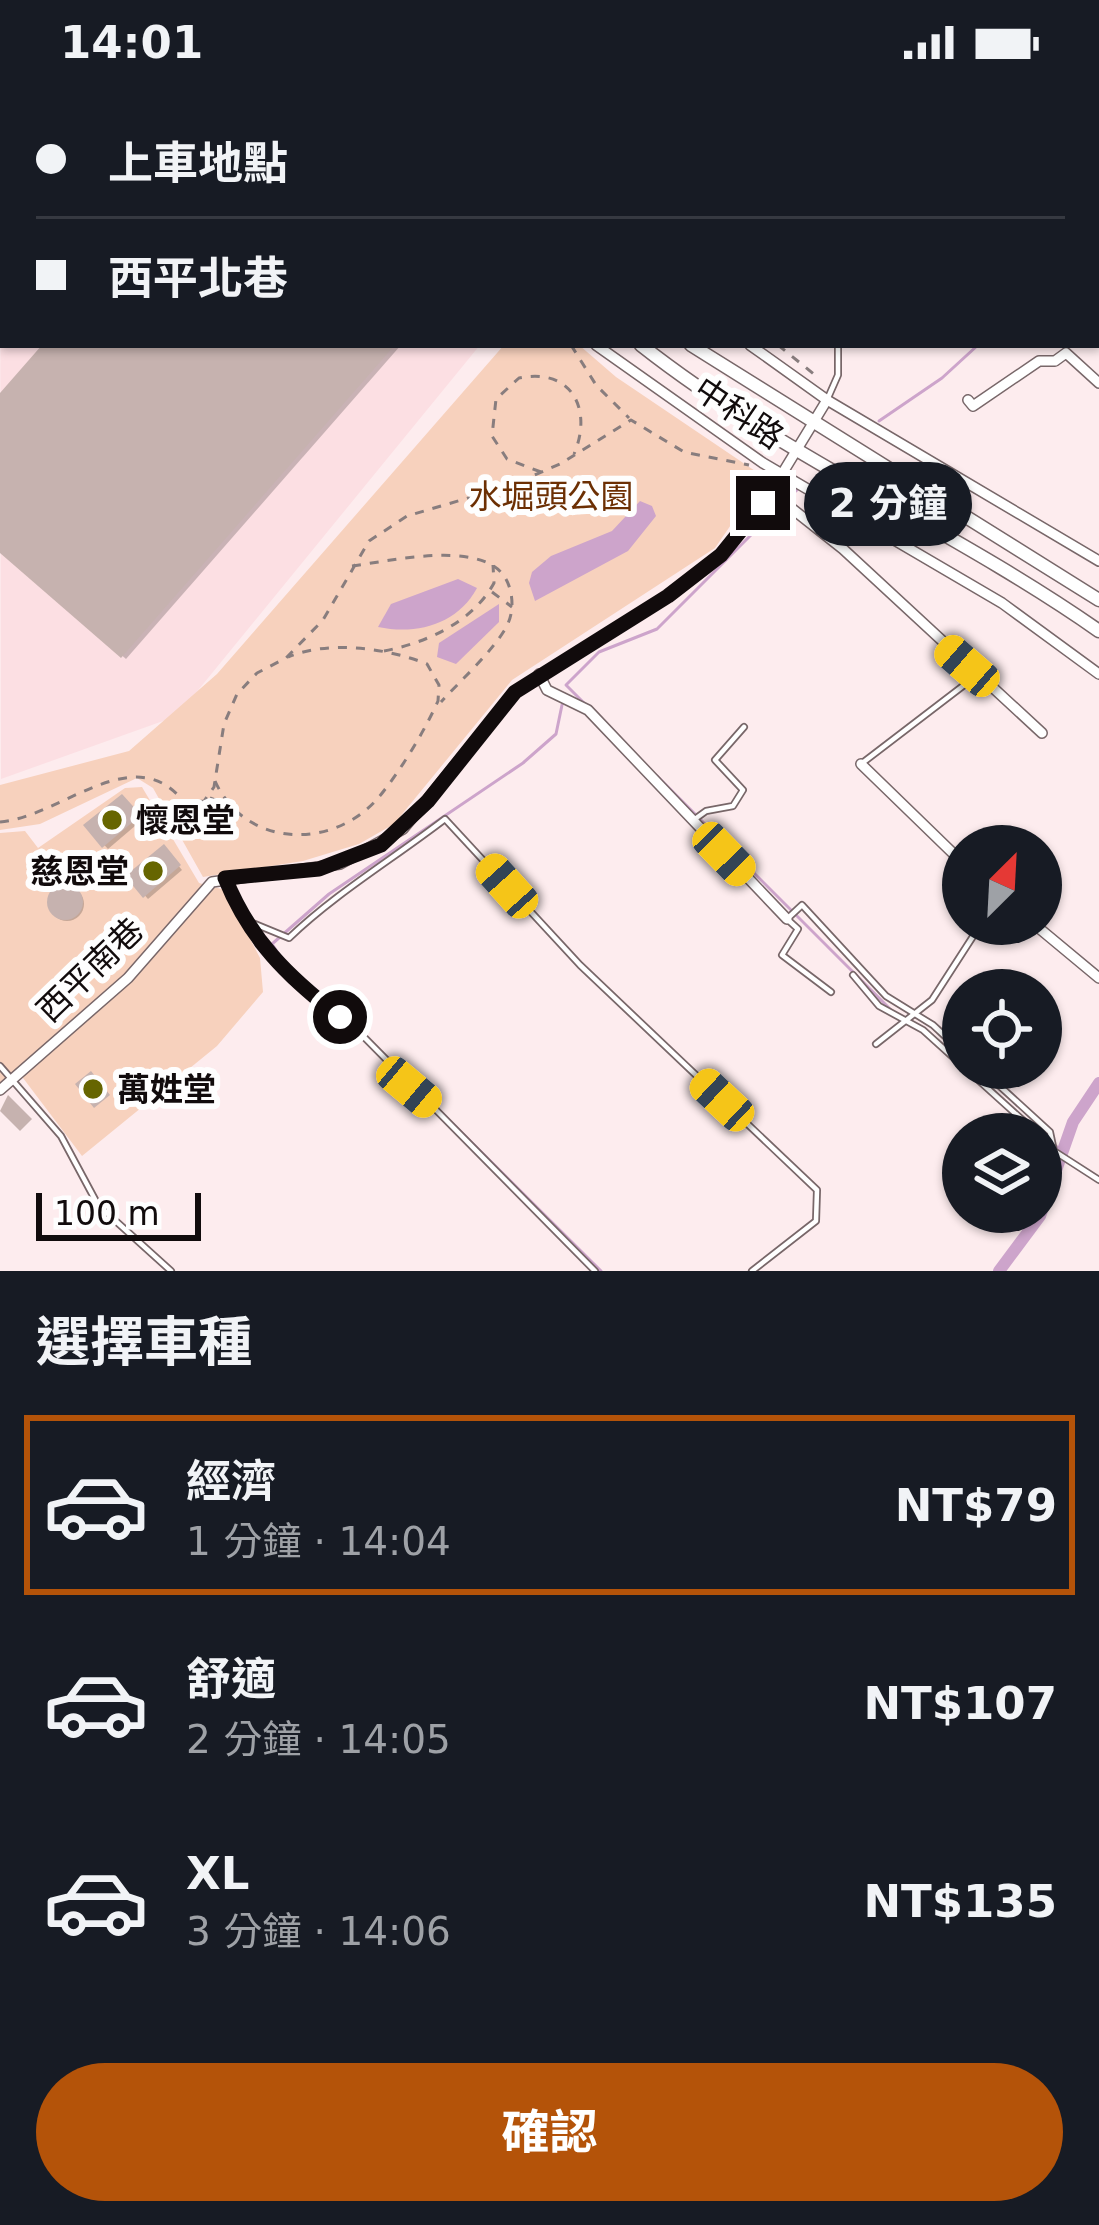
<!DOCTYPE html>
<html lang="zh-TW">
<meta charset="utf-8">
<style>
body{margin:0;font-family:"DejaVu Sans","Noto Sans TC",sans-serif;background:#20242c;color:#f1f3f6;height:100vh;display:flex;flex-direction:column;font-size:45px;white-space:nowrap}
*{box-sizing:border-box;margin:0}
p{font-size:39px;color:#9ea1a6}
.icon{flex:none;width:66px;height:66px;fill:none;stroke:currentColor;stroke-width:2;stroke-linecap:round;stroke-linejoin:round}
.map{position:relative;height:1187px;overflow:hidden}
.panel{display:flex;flex-direction:column;background:#171b24;flex:1}
.panel>*{flex:none}
.top-card{position:absolute;left:0px;top:0px;width:1101px;height:264px;box-shadow:0 3px 9px #0004;display:grid;align-content:center;height:264px;padding:0 36px;background:#171b24}
.needle{width:78px;rotate:24deg}
.controls{position:absolute;left:942px;top:741px;display:grid;gap:24px}
.controls a{display:grid;place-items:center;width:120px;height:120px;border-radius:50%;background:#171b24;box-shadow:0 3px 9px #0004;font-size:60px}
.scale{position:absolute;left:36px;bottom:30px;width:165px;box-sizing:border-box;padding-left:12px;border:6px solid #110b0c;border-top:0;font-size:33px;line-height:42px;white-space:nowrap;color:#110b0c;-webkit-text-stroke:9px #fefefe;paint-order:stroke}
.end{position:absolute;width:54px;height:54px;margin:-27px;border:15px solid #110b0c;background:#fff;box-shadow:0 0 0 6px #fff}
.from{border-radius:50%}
.bubble{position:absolute;height:84px;border-radius:42px;background:#171b24;box-shadow:0 3px 9px #0004;font-size:39px;font-weight:700;line-height:84px;text-align:center}
.car{position:absolute;width:36px;height:72px;margin:-36px -18px;border-radius:15px;box-shadow:0 0 9px 3px #0007;background:linear-gradient(#f5c518 24%,#345 0 40%,#f5c518 0 76%,#345 0 86%,#f5c518 0)}
.top-card b{display:flex;align-items:center;gap:42px;height:114px;font-size:45px}
.top-card b+b{border-top:3px solid #363941}
.top-card i{width:30px;height:30px;background:#f1f3f6}
ul{padding:0;list-style:none}
li{display:flex;align-items:center;gap:36px;height:180px;margin:0 24px 18px;padding:0 12px;border:6px solid transparent;border-radius:0px}
li div{flex:1}
li b{display:block;font-size:45px}
li em{font-style:normal;font-weight:700}
li.selected{border-color:#b45309}
li>.icon{width:108px;height:108px;stroke-width:1.5}
h2{padding:0 36px;font-size:54px;line-height:144px}
.button{display:flex;gap:24px;margin-top:auto;padding:24px 36px}
.button a{flex:1;height:138px;border-radius:72px;background:#b45309;color:#fff;font-size:48px;font-weight:700;line-height:138px;text-align:center}
.status{display:flex;justify-content:space-between;align-items:center;height:84px;padding:0 60px;background:#171b24;direction:ltr}
.status svg{height:33px;fill:currentColor}
.map>svg:first-child{display:block}
.built{fill:#fcdfe3}
.green{fill:#f7d1bd}
.water{fill:#cda4cb}
.shadow{fill:#0003}
.lines{fill:none;stroke-linecap:round;stroke-linejoin:round}
.stream{stroke:#cda4cb;stroke-width:3}
.canal{stroke:#cda4cb;stroke-width:12}
.building{fill:#c6b2af}
.service-casing{stroke:#786769;stroke-width:8}
.minor-casing{stroke:#786769;stroke-width:12}
.tertiary-casing{stroke:#786769;stroke-width:15}
.path{stroke:#887d7e;stroke-width:3;stroke-dasharray:9 9;stroke-linecap:butt}
.service{stroke:#fff;stroke-width:4.5}
.minor{stroke:#fff;stroke-width:9}
.tertiary{stroke:#fff;stroke-width:12}
.route{stroke:#110b0c;stroke-width:15}
.poi-dot{fill:#666500;stroke:#fefefe;stroke-width:4.5}
.labels{text-anchor:middle;dominant-baseline:central;stroke-width:12;stroke-linejoin:round;paint-order:stroke}
.street-label{font-size:33px;fill:#110b0c;stroke:#fefefe}
.park-label{font-size:33px;fill:#6c2f03;stroke:#fefefe}
.poi-label{font-size:33px;font-weight:bold;fill:#110b0c;stroke:#fefefe;text-anchor:start}
</style>
<div class="status"><b>14:01</b><svg viewBox="0 0 49 12"><path d="M0 12V9h3v3zM5 12V6h3v6zM10 12V3h3v9zM15 12V0h3v12zM26 1h20v11H26zM47 4h2v5h-2z"/></svg></div>
<div class="map">
<svg width="1099" height="1187" viewBox="0 0 1099 1187">
<rect width="100%" height="100%" fill="#fdecee"/>
<polygon class="built" points="0,0 689,0 3,3 3,261 480,261 177,632 1,695"/>
<g class="green">
<polygon points="504,261 579,261 616,293 764,393 715,464 512,596 394,740 359,760 303,777 203,793 153,704 137,694 40,740 0,746 0,701 129,667 217,590"/>
<polygon points="142,703 199,799 225,806 260,874 263,908 217,962 82,1072 17,986 0,1000 0,749 25,747 38,764 125,704"/>
</g>
<g class="water">
<polygon points="640,417 652,422 656,432 628,467 535,517 529,499 532,488 551,472 612,447"/>
<path d="M458,495L477,504C457,541 416,551 378,543L391,520Z"/>
<polygon points="499,520 499,538 456,580 437,573 439,559"/>
</g>
<g class="shadow">
<polygon points="0,0 19,3 3,3 0,238"/>
<polygon points="75,0 170,0 168,3"/>
<polygon points="46,261 401,261 126,575 0,465 0,313"/>
<polygon points="122,714 142,736 108,765 87,742"/>
<polygon points="164,764 182,786 148,815 129,793"/>
<circle cx="67" cy="820" r="17"/>
</g>
<g class="lines">
<g class="stream">
<polyline points="1098,81 1099,80"/>
<polyline points="879,337 942,294 978,261"/>
<polyline points="787,415 797,406"/>
<polyline points="567,600 599,568 657,545 774,428"/>
<polyline points="566,601 586,621"/>
<polyline points="657,692 892,927"/>
<polyline points="355,942 286,881 272,860 329,810 523,679 556,650 562,621"/>
<polyline points="941,965 970,991"/>
<polyline points="442,1029 601,1187"/>
<polyline points="1041,1052 1063,1067"/>
</g>
<polyline class="canal" points="999,1187 1040,1132 1073,1038 1099,999"/>
</g>
<g class="building">
<polygon points="42,261 395,261 121,574 0,469 0,309"/>
<polygon points="122,710 141,731 102,764 83,741"/>
<polygon points="164,760 181,781 143,814 125,792"/>
<circle cx="65" cy="818" r="18"/>
<polygon points="91,987 110,1011 94,1024 75,1000"/>
<polygon points="8,1011 32,1035 20,1047 0,1027"/>
</g>
<g class="lines">
<defs>
<g id="service">
<polyline points="988,3 993,0"/>
<polyline points="827,316 838,291 838,261"/>
<polyline points="861,680 976,592"/>
<polyline points="695,735 706,727 733,722 743,706 715,676 744,643"/>
<polyline points="227,800 258,860 291,896 361,950 595,1187"/>
<path d="M245,836L289,854C336,809 393,775 445,735L580,881L817,1106L816,1137L752,1187"/>
<polyline points="853,891 879,922 923,946 1038,1050"/>
<polyline points="831,908 782,871 798,845 787,835 802,821 886,912 933,941 963,969"/>
<polyline points="876,960 932,916 981,840"/>
<polyline points="0,982 61,1052 98,1121 171,1187"/>
<polyline points="980,984 1050,1048 1054,1067 1099,1096"/>
</g>
<g id="minor">
<polyline points="303,0 306,3"/>
<polyline points="430,0 433,3"/>
<polyline points="553,0 556,3"/>
<polyline points="586,3 588,0"/>
<polyline points="1098,148 1099,148"/>
<polyline points="596,261 763,379 1002,519 1099,590"/>
<polyline points="750,261 827,316 1099,477"/>
<polyline points="968,316 973,322 1039,277 1055,277 1066,269 1099,299"/>
<polyline points="771,408 843,465 1042,649"/>
<polyline points="539,590 547,606 588,626 787,835"/>
<polyline points="861,680 963,779"/>
<polyline points="1034,840 1099,894"/>
<polyline points="0,1006 128,894 212,798 340,780 403,745 515,608 668,512 721,471 771,408 827,316"/>
</g>
<g id="tertiary">
<polyline points="339,0 343,3"/>
<polyline points="386,0 390,3"/>
<path d="M641,261C783,373 952,444 1099,547"/>
<polyline points="691,261 1099,516"/>
</g>
</defs>
<use href="#service" class="service-casing"/>
<use href="#minor" class="minor-casing"/>
<use href="#tertiary" class="tertiary-casing"/>
<g class="path">
<polyline points="500,0 502,3"/>
<polyline points="619,3 621,0"/>
<polyline points="1059,3 1062,0"/>
<polyline points="571,261 596,301 629,334"/>
<polyline points="778,261 815,291 812,296"/>
<path d="M541,388L507,375L492,352L496,315L519,294C572,283 593,326 574,370"/>
<path d="M352,482C392,477 493,452 509,502C514,517 513,533 504,547C488,572 461,596 441,618"/>
<polyline points="492,508 512,523"/>
<path d="M384,567C426,559 473,538 494,499L493,481"/>
<path d="M215,697C245,764 333,767 379,713C401,686 424,648 438,617L439,601L427,580C387,564 329,556 288,573"/>
<polyline points="210,714 229,721"/>
<path d="M0,738C61,733 134,654 184,718L204,717L214,703L224,640L237,610L257,589L286,574L323,536L369,457L407,432L509,402L560,380L631,336L684,368L749,381"/>
<polyline points="198,744 193,731 201,718"/>
</g>
<use href="#service" class="service"/>
<use href="#minor" class="minor"/>
<use href="#tertiary" class="tertiary"/>
</g>
<g class="lines">
<path class="route" d="M340,933C288,893 250,856 225,794L319,785L381,761L428,717L515,608L668,512L721,471L763,419"/>
</g>
<g class="poi-dot">
<circle cx="112" cy="736" r="12"/>
<circle cx="153" cy="787" r="12"/>
<circle cx="93" cy="1005" r="12"/>
</g>
<g class="labels">
<g class="street-label">
<text transform="translate(739 329) rotate(34)">中科路</text>
<text transform="translate(90 886) rotate(-44)">西平南巷</text>
</g>
<g class="park-label">
<text x="551" y="412">水堀頭公園</text>
</g>
<g class="poi-label">
<text x="136" y="736">懷恩堂</text>
<text x="129" y="787" text-anchor="end">慈恩堂</text>
<text x="117" y="1005">萬姓堂</text>
</g>
</g>
</svg>
<div class="controls">
<a><svg class="needle" viewBox="-14 -14 28 28"><path d="M0-13l5 13h-10z" fill="#e53935"/><path d="M0 13l5-13h-10z" fill="#9ea1a6"/></svg></a>
<a><svg class="icon" aria-label="locate" viewBox="0 0 24 24"><circle cx="12" cy="12" r="6"/><path d="M12 2v4M12 18v4M2 12h4M18 12h4"/></svg></a>
<a><svg class="icon" aria-label="layers" viewBox="0 0 24 24"><path d="M12 4l9 5-9 5-9-5zM3 14l9 5 9-5"/></svg></a>
</div>
<div class="scale">100 m</div>
<i class="end from" style="left:340px;top:933px"></i>
<i class="end" style="left:763px;top:419px"></i>
<div class="bubble" style="left:804px;top:378px;width:168px">2 分鐘</div>
<i class="car" style="left:967px;top:582px;rotate:311deg"></i>
<i class="car" style="left:724px;top:770px;rotate:136deg"></i>
<i class="car" style="left:507px;top:802px;rotate:318deg"></i>
<i class="car" style="left:409px;top:1003px;rotate:130deg"></i>
<i class="car" style="left:722px;top:1016px;rotate:313deg"></i>
<div class="top-card">
<b><i class="from"></i>上車地點</b>
<b><i></i>西平北巷</b>
</div>
</div>
<section class="panel">
<h2>選擇車種</h2>
<ul>
<li class="selected"><svg class="icon" aria-label="car" viewBox="0 0 24 24"><path d="M5 17H2v-5l4-1 3-4h7l3 4 3 1v5h-3M9 17h6M6 11h13"/><circle cx="7" cy="17" r="2"/><circle cx="17" cy="17" r="2"/></svg><div><b>經濟</b><p>1 分鐘 · 14:04</p></div><em>NT$79</em></li>
<li><svg class="icon" aria-label="car" viewBox="0 0 24 24"><path d="M5 17H2v-5l4-1 3-4h7l3 4 3 1v5h-3M9 17h6M6 11h13"/><circle cx="7" cy="17" r="2"/><circle cx="17" cy="17" r="2"/></svg><div><b>舒適</b><p>2 分鐘 · 14:05</p></div><em>NT$107</em></li>
<li><svg class="icon" aria-label="car" viewBox="0 0 24 24"><path d="M5 17H2v-5l4-1 3-4h7l3 4 3 1v5h-3M9 17h6M6 11h13"/><circle cx="7" cy="17" r="2"/><circle cx="17" cy="17" r="2"/></svg><div><b>XL</b><p>3 分鐘 · 14:06</p></div><em>NT$135</em></li>
</ul>
<div class="button"><a>確認</a></div>
</section>
